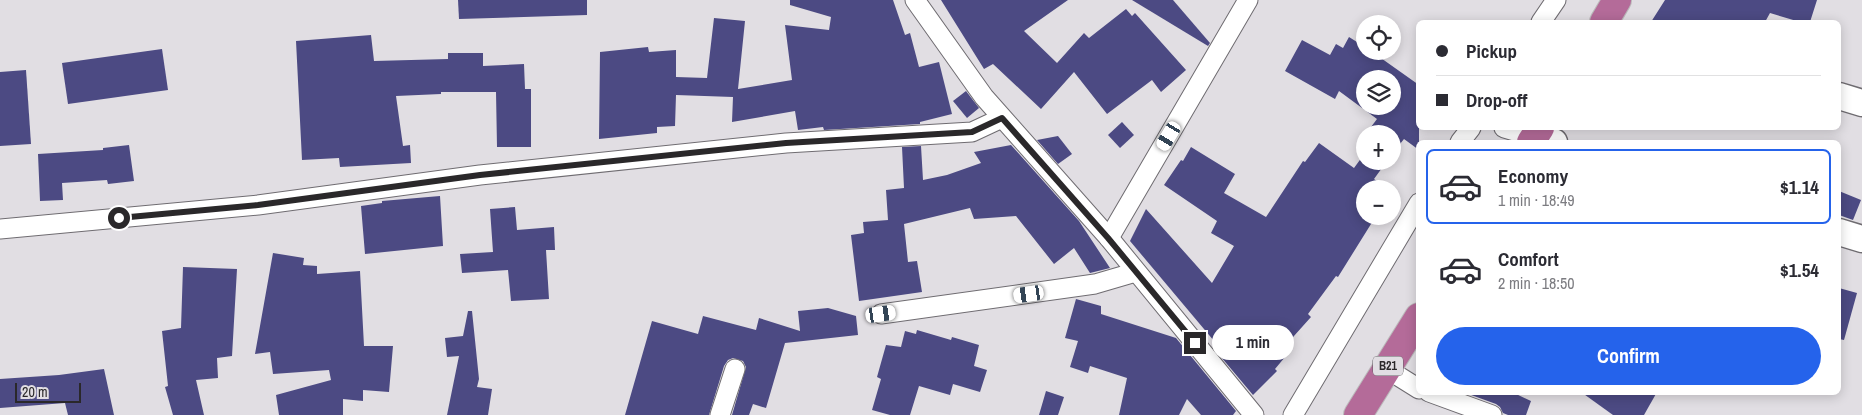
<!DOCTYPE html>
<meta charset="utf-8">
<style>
body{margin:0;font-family:"Archivo Narrow",sans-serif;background:#f7f7f7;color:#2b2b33;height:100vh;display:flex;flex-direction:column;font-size:19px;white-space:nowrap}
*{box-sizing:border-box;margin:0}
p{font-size:16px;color:#7c7c81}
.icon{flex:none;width:28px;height:28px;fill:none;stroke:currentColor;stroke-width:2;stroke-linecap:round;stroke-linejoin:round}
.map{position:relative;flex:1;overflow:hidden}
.drawer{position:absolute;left:1416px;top:140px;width:425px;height:255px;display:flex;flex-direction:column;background:#fff;border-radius:8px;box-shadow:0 2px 12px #0003}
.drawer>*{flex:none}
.guide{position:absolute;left:1416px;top:20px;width:425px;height:110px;border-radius:8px;box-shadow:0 2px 12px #0003;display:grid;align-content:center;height:110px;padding:0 20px;background:#fff}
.fabs{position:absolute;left:1356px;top:15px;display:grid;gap:10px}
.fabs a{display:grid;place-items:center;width:45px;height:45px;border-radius:50%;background:#fff;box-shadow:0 2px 12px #0003;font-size:25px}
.scale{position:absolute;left:15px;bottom:12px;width:66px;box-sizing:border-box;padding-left:5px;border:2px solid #2a282a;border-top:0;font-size:14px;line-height:18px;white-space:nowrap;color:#2a282a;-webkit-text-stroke:4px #e1dee3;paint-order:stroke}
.end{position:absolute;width:22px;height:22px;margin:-11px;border:6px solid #2a282a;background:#fff;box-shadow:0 0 0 2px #fff}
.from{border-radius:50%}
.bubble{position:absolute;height:35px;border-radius:18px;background:#fff;box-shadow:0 2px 12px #0003;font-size:16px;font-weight:800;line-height:35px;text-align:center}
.car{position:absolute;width:15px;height:30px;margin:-15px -8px;border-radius:6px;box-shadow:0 0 4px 1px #0007;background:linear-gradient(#fff 24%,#345 0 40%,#fff 0 76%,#345 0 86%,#fff 0)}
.guide b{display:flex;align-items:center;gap:18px;height:48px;font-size:19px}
.guide b+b{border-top:1px solid #e1e1e2}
.guide i{width:12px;height:12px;background:#2b2b33}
ul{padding:9px 0 0;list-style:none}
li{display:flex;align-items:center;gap:15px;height:75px;margin:0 10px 8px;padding:0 10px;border:2px solid transparent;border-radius:8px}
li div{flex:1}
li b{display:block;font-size:19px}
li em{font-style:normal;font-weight:800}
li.active{border-color:#2563eb}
li>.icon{width:45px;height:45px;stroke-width:1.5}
.button{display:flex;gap:10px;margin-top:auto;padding:10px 20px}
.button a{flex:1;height:58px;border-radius:30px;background:#2563eb;color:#fff;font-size:20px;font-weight:800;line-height:58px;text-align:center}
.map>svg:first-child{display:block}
.building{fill:#4c4a83;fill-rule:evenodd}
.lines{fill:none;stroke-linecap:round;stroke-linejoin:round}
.street-casing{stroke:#6f6c71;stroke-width:21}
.secondary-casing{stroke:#6f6c71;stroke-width:29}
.highway-casing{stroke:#bbbabb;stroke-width:30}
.street{stroke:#fff;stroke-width:19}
.secondary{stroke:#fff;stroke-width:26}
.highway{stroke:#b46b99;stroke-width:28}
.route{stroke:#2a282a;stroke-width:6}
.labels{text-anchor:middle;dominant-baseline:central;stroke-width:5;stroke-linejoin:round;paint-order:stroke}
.shield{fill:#e1dee3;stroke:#615f62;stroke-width:1}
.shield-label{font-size:12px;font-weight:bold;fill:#2a282a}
</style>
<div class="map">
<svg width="1862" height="415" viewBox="0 0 1862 415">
<rect width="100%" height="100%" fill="#e1dee3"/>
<g class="building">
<polygon points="458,0 587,0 587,15 459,19"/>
<polygon points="790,0 893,0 905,35 910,33 919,67 939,62 952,114 920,122 920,124 824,130 823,127 798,130 795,111 732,122 733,97 676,95 675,126 657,127 657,133 599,139 600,52 648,47 649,52 676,50 676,77 707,78 714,18 745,21 738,89 792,80 785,25 829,30 831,17 790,5"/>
<polygon points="941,0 1068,0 1024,31 1057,63 1084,33 1089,38 1126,9 1132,16 1135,13 1186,70 1161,92 1152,80 1107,114 1074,72 1041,109 993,64 984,69"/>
<polygon points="1132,0 1173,0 1210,43 1208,46"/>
<polygon points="1665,0 1817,0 1810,22 1800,22 1770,13 1765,22 1651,22"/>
<polygon points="371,35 374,61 448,59 448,53 483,53 483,66 524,64 525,89 531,89 531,147 497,147 496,92 441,92 441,94 396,96 403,146 410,145 411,163 340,167 339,158 302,160 296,41"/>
<path d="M1349,37L1365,47V51H1371L1419,85V150L1404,139L1392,154V134H1379L1371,127L1377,119L1339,91L1335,99L1285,71L1302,40L1330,55L1336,44L1343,48ZM1365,79H1392V106H1365Z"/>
<polygon points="162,49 168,90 68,104 62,63"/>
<polygon points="26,70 31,144 0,146 0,72"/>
<polygon points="966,91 979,108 967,118 953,101"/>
<polygon points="1122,122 1134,135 1120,148 1108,135"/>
<polygon points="1058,136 1072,154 1058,164 1037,140"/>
<polygon points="1319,143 1354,168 1365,153 1365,161 1387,161 1374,179 1387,189 1365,189 1365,216 1376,216 1338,277 1336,276 1308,314 1311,317 1285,346 1290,351 1275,369 1277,371 1253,395 1216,351 1225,354 1130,241 1146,209 1212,283 1234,246 1211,233 1217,221 1164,185 1181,160 1183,161 1191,147 1235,174 1224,193 1266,217 1303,161 1305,162"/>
<polygon points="129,145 134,181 108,184 107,180 62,183 63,200 40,201 38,154 103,150 103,148"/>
<polygon points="1011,145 1079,221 1110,268 1090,273 1074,248 1054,264 1016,216 974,219 970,208 904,224 908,262 917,261 922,292 859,301 851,235 864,233 863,222 888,220 886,190 904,188 902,147 921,146 923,180 947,175 981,163 974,152"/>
<polygon points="1839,191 1861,200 1853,220 1839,215"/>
<polygon points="440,196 443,246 365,254 361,206 382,203 382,201"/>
<polygon points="515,207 517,230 554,227 555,250 546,250 549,299 511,301 508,270 462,273 460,254 493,252 490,209"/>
<polygon points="273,253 304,258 303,265 317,266 317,274 360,271 364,346 393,346 389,392 363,390 363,401 343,399 343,415 279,415 276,395 331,380 329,370 273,374 270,352 255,354"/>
<polygon points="183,267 237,269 232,356 217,358 218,378 196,380 204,415 173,415 165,387 168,386 162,331 181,328"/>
<polygon points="1839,288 1857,293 1844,340 1839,339"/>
<polygon points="1076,299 1101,306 1101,314 1176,338 1236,411 1233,415 1201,415 1187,399 1179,415 1119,415 1127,378 1090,366 1088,373 1070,367 1078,341 1065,338"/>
<polygon points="828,308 856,316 858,335 785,343 766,408 753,404 749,415 732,415 746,367 743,361 733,358 728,360 724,366 709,415 625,415 652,321 698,334 703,316 756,330 759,318 800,331 798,311"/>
<polygon points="468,311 472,311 479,379 477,387 492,389 488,415 447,415 459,356 447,357 445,338 463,336"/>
<polygon points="917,330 951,340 952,337 979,345 974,366 987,370 980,392 953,384 950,395 919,386 910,415 890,415 872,410 881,379 877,377 886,345 901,347 905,331 916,334"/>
<polygon points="104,369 114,415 68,415 65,403 0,408 0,379 59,375"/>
<polygon points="1046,391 1064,397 1058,415 1039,415"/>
<polygon points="1463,392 1512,392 1531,401 1526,415 1508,415 1503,413 1500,407 1496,404"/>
<polygon points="1581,392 1657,392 1644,415 1613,415"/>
</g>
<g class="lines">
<defs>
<g id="street">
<polyline points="915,0 984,97 1109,238 1254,415"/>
<polyline points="1541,22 1556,0"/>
<polyline points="1504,128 1535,137"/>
<polyline points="1460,142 1471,128"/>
<polyline points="0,229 258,205 480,175 786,143 972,132 1002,118"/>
<polyline points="1109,238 1248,0"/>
<polyline points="881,314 1095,284 1136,272"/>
<polyline points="1387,369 1419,389"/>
<polyline points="1429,392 1492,415"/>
<polyline points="720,415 735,369"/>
<polyline points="1293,415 1419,203"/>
</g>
<g id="secondary">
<polyline points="1839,96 1862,103"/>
<polyline points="1535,137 1554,142"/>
<polyline points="1839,232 1862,239"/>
</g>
<g id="highway">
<polyline points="1604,22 1617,0"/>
<polyline points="1531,142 1540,128"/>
<polyline points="1358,415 1419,317"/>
</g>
</defs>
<use href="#street" class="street-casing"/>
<use href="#secondary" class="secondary-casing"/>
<use href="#highway" class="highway-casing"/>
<use href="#street" class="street"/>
<use href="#secondary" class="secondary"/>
<use href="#highway" class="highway"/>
</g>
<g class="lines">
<polyline class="route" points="119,218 258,205 480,175 786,143 972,132 1002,118 1108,238 1195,343"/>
</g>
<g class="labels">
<rect class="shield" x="1373" y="356.5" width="30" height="19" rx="4"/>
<g class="shield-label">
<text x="1388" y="366">B21</text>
</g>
</g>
</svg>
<div class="fabs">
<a><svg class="icon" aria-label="locate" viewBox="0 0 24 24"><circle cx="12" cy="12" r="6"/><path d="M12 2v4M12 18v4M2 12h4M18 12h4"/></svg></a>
<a><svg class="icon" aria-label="layers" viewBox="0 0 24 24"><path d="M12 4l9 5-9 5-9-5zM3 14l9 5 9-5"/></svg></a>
<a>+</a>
<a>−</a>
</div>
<div class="scale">20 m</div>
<i class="end from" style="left:119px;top:218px"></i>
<i class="end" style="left:1195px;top:343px"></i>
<div class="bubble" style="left:1212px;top:325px;width:82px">1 min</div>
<i class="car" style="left:1169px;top:136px;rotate:211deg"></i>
<i class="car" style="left:1029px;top:294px;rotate:262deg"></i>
<i class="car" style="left:881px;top:314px;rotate:82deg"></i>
<div class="guide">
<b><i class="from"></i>Pickup</b>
<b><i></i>Drop-off</b>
</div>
<section class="drawer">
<ul>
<li class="active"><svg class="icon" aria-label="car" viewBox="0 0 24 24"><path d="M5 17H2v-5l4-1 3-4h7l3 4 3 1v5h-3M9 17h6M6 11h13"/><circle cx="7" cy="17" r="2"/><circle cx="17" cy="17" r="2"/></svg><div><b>Economy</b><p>1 min · 18:49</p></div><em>$1.14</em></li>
<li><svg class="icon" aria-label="car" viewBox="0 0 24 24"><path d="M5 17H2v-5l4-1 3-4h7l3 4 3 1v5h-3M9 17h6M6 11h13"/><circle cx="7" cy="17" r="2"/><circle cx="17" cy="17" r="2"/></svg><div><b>Comfort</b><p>2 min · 18:50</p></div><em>$1.54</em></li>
</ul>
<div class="button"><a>Confirm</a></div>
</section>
</div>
